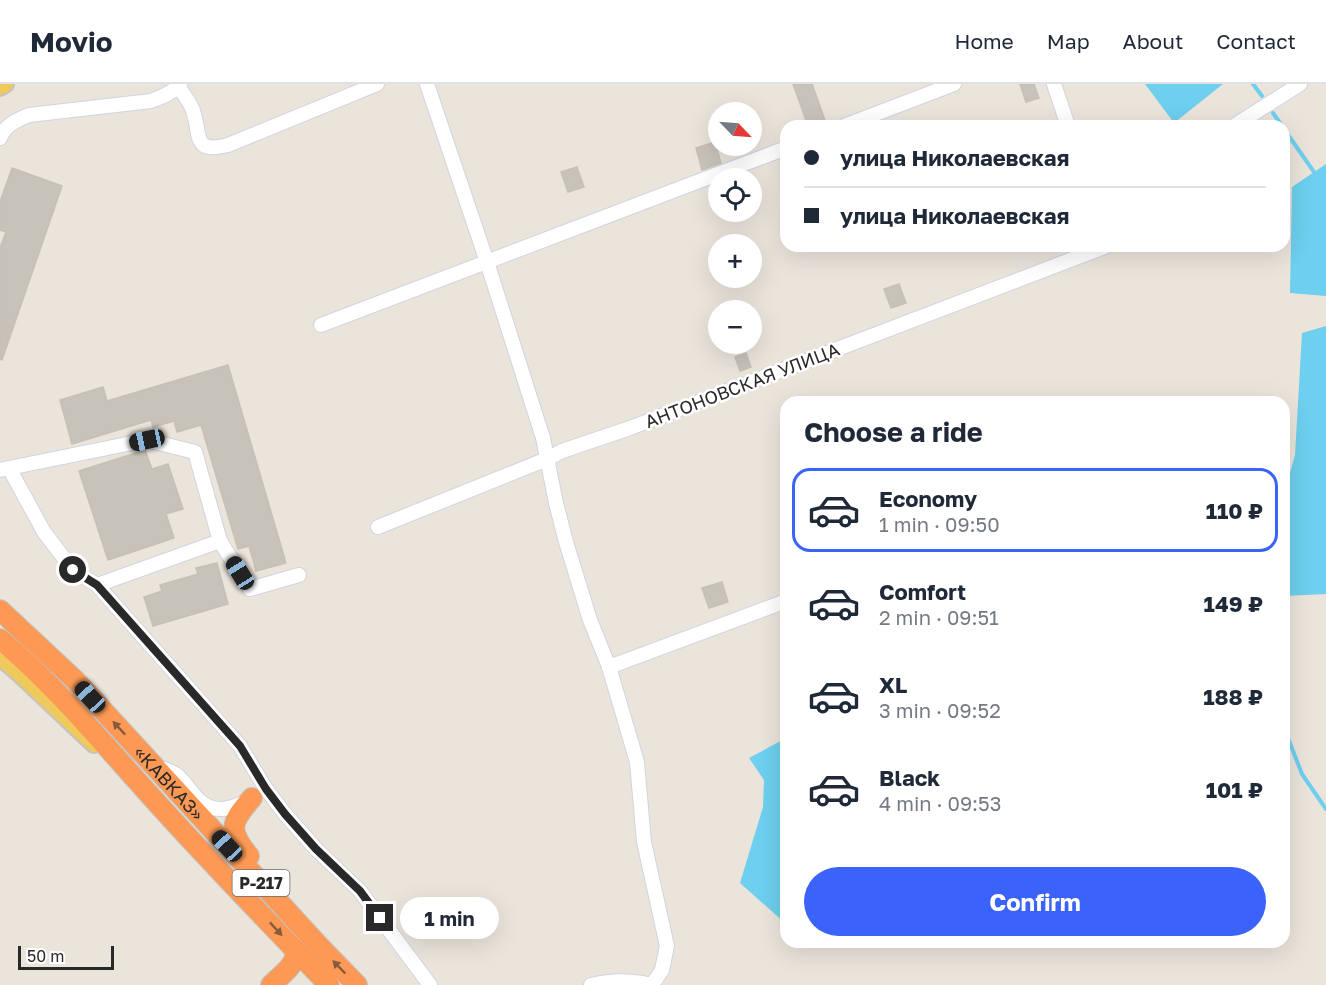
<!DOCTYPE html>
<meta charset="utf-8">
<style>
body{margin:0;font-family:"Golos Text",sans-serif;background:#f6f6f7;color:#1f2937;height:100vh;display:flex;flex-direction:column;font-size:22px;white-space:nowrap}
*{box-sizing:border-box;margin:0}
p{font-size:20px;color:#747a83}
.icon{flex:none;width:33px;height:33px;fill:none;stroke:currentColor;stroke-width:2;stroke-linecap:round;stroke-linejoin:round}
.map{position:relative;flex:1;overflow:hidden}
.details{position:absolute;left:780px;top:312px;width:510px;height:552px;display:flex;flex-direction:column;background:#fff;border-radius:18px;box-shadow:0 6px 24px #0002}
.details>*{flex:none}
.top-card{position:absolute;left:780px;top:36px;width:510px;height:132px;border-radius:18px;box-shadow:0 6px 24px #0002;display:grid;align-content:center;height:132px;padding:0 24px;background:#fff}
.needle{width:39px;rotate:115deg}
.tools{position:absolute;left:708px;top:18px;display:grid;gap:12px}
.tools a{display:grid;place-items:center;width:54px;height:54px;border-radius:50%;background:#fff;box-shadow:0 6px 24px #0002;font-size:30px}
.scale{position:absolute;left:18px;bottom:15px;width:96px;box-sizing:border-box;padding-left:6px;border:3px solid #292929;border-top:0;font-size:16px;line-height:21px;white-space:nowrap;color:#292929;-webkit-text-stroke:4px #fff;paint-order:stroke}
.end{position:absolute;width:27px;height:27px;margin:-14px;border:8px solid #292929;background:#fff;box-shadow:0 0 0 3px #fff}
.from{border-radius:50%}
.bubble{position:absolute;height:42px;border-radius:21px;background:#fff;box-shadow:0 6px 24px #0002;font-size:20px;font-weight:700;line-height:42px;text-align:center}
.car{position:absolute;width:18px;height:36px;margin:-18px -9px;border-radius:8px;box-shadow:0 0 4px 2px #0007;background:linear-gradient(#222 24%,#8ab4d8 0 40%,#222 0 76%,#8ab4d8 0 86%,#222 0)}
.top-card b{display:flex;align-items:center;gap:21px;height:57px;font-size:22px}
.top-card b+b{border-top:2px solid #e0e1e3}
.top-card i{width:15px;height:15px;background:#1f2937}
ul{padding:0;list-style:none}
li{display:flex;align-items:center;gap:18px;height:84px;margin:0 12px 9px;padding:0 12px;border:3px solid transparent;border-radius:18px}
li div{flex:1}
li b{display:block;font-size:22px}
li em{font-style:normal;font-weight:700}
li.selected{border-color:#3b63f9}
li>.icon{width:54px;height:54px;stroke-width:1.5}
h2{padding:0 24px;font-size:27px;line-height:72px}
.action{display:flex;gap:12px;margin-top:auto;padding:12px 24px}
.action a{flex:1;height:69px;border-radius:36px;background:#3b63f9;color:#fff;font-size:24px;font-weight:700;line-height:69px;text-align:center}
header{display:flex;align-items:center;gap:36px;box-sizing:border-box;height:84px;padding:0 30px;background:#fff;border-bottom:2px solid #e0e1e3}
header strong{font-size:28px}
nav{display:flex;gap:33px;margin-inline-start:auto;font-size:21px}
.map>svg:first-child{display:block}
.water{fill:#6ecfee}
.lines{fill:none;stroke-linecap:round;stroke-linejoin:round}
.stream{stroke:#6ecfee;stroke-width:4}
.building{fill:#c7c2ba;stroke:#c7c0b5;stroke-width:1.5}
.minor-casing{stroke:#d0d4e2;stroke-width:16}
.major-casing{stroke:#c3c3c3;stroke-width:20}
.highway-casing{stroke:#c3c3c3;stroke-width:22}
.minor{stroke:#fff;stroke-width:14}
.major{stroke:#f0c95c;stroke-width:16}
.highway{stroke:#fd9954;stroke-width:20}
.oneway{fill:#885b3c}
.route{stroke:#292929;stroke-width:8}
.labels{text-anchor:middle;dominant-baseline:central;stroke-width:5;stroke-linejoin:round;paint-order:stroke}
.shield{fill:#fff;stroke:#696969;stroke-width:1.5}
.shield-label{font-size:16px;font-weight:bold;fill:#292929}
.street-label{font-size:18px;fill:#292929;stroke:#fff}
</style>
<header>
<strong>Movio</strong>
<nav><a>Home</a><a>Map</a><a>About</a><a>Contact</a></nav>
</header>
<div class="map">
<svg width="1326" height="901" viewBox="0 0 1326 901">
<rect width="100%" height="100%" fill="#ebe4db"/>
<g class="water">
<polygon points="1145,0 1223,0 1174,39"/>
<polygon points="1326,80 1326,212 1290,209 1292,103"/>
<polygon points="1326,242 1326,510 1284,512 1284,410 1295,371 1302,249"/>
<polygon points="786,654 786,840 740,799 763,723 764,696 749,674"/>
</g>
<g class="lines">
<g class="stream">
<polyline points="1253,0 1262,12"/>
<polyline points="1273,29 1282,42"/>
<polyline points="1284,45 1314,88"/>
<polyline points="1284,644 1302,690 1326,725"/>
</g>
</g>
<g class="building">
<polygon points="793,0 812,0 827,42 808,42"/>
<polygon points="1020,0 1034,0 1039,14 1026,18"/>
<polygon points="715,58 721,79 702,86 696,64"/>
<polygon points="577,83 584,103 568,108 561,88"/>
<polygon points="12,84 62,102 2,276 0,275 0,164 6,148 0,146 0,118"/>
<polygon points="899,200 906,219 891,224 884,205"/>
<polygon points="746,269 751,283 740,287 735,273"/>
<polygon points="228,281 286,479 256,487 249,462 238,465 201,341 177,348 174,337 153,343 151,336 72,360 60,316 103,303 107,317"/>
<polygon points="145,366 152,385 168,380 183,425 166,430 174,454 108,476 79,387"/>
<polygon points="217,479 228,520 153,542 144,513 162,507 160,501 198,490 196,484"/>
<polygon points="722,498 728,518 709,524 702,504"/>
</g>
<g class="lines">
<defs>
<g id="minor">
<polyline points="427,0 487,178 543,354 556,419 566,458 590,536 609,583 637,678 644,758 667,862 662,886 652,901"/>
<polyline points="1054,0 1068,42"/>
<path d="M179,3C183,10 189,17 192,24C202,48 190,71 228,61L377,0"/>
<polyline points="844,42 954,0"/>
<polyline points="1234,42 1300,0"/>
<path d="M0,54C5,41 17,36 29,31L151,17C161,13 173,9 180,0"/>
<polyline points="321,241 786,64"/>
<polyline points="9,384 147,356 195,368 220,457 97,501"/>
<polyline points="0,386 9,384 44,448 73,486 97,501 240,662 266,705 285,730 316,765 360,807 430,901"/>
<polyline points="378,443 547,375 562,367 630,344 1107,162"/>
<polyline points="220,457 250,505 299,491"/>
<polyline points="609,583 786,517"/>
<path d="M156,682C163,685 173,687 178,692C186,699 192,710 200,717C216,731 233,724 249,716"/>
<path d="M591,901C612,896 631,896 652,901"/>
</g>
<g id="major">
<polyline points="0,3 5,0"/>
<polyline points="0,573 20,590 94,660"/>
</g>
<g id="highway">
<path id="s1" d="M0,526L75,596L321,864L357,901"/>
<path d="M0,555C58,604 106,663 157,719C213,781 271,841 329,901"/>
<path d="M249,772C228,746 230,739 252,714"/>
<path d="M271,901C281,891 297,881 296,866"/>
</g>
</defs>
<use href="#minor" class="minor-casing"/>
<use href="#major" class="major-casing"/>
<use href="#highway" class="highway-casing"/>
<use href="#minor" class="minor"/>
<use href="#major" class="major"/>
<use href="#highway" class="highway"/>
</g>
<defs><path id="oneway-solid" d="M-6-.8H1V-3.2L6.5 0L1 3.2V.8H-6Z" transform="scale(1.5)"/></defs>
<g class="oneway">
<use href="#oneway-solid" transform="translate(119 644) rotate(-133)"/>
<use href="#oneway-solid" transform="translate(276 845) rotate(47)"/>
<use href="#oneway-solid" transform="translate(339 883) rotate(-134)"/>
</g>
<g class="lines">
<polyline class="route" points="73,486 97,501 240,662 266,705 285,730 316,765 360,807 380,834"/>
</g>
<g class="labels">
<rect class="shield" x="232.5" y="786" width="57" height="26" rx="4.5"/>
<g class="shield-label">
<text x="261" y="799">Р-217</text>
</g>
<g class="street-label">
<text transform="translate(742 301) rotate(-21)">АНТОНОВСКАЯ УЛИЦА</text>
<text stroke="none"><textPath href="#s1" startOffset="242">«КАВКАЗ»</textPath></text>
</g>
</g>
</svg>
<div class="tools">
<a><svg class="needle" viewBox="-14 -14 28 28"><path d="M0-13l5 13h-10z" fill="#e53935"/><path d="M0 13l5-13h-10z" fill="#747a83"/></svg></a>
<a><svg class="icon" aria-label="locate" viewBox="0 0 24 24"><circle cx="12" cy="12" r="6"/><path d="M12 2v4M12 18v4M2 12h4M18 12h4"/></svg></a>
<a>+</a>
<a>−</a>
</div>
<div class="scale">50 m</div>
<i class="end from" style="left:73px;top:486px"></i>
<i class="end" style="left:380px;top:834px"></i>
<div class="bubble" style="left:400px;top:813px;width:99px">1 min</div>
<i class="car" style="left:147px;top:356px;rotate:258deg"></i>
<i class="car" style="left:240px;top:489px;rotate:328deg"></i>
<i class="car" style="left:90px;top:613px;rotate:317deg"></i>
<i class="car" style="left:227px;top:762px;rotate:317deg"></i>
<div class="top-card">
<b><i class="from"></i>улица Николаевская</b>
<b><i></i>улица Николаевская</b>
</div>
<section class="details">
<h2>Choose a ride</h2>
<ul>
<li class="selected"><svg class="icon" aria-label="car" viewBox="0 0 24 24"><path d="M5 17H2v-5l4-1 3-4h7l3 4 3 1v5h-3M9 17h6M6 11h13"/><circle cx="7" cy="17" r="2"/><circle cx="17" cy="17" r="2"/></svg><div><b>Economy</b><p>1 min · 09:50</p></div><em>110 ₽</em></li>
<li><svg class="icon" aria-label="car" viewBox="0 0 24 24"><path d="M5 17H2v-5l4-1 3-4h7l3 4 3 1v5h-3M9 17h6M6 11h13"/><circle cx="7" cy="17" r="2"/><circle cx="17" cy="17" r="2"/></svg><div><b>Comfort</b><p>2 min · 09:51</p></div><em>149 ₽</em></li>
<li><svg class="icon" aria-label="car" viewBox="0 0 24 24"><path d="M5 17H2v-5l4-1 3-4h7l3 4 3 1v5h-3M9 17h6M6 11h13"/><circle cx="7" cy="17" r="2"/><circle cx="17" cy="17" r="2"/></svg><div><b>XL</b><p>3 min · 09:52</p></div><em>188 ₽</em></li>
<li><svg class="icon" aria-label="car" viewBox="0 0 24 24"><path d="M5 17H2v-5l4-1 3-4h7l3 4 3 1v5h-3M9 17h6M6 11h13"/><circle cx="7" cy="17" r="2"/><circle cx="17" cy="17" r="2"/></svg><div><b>Black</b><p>4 min · 09:53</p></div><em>101 ₽</em></li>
</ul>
<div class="action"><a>Confirm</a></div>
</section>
</div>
